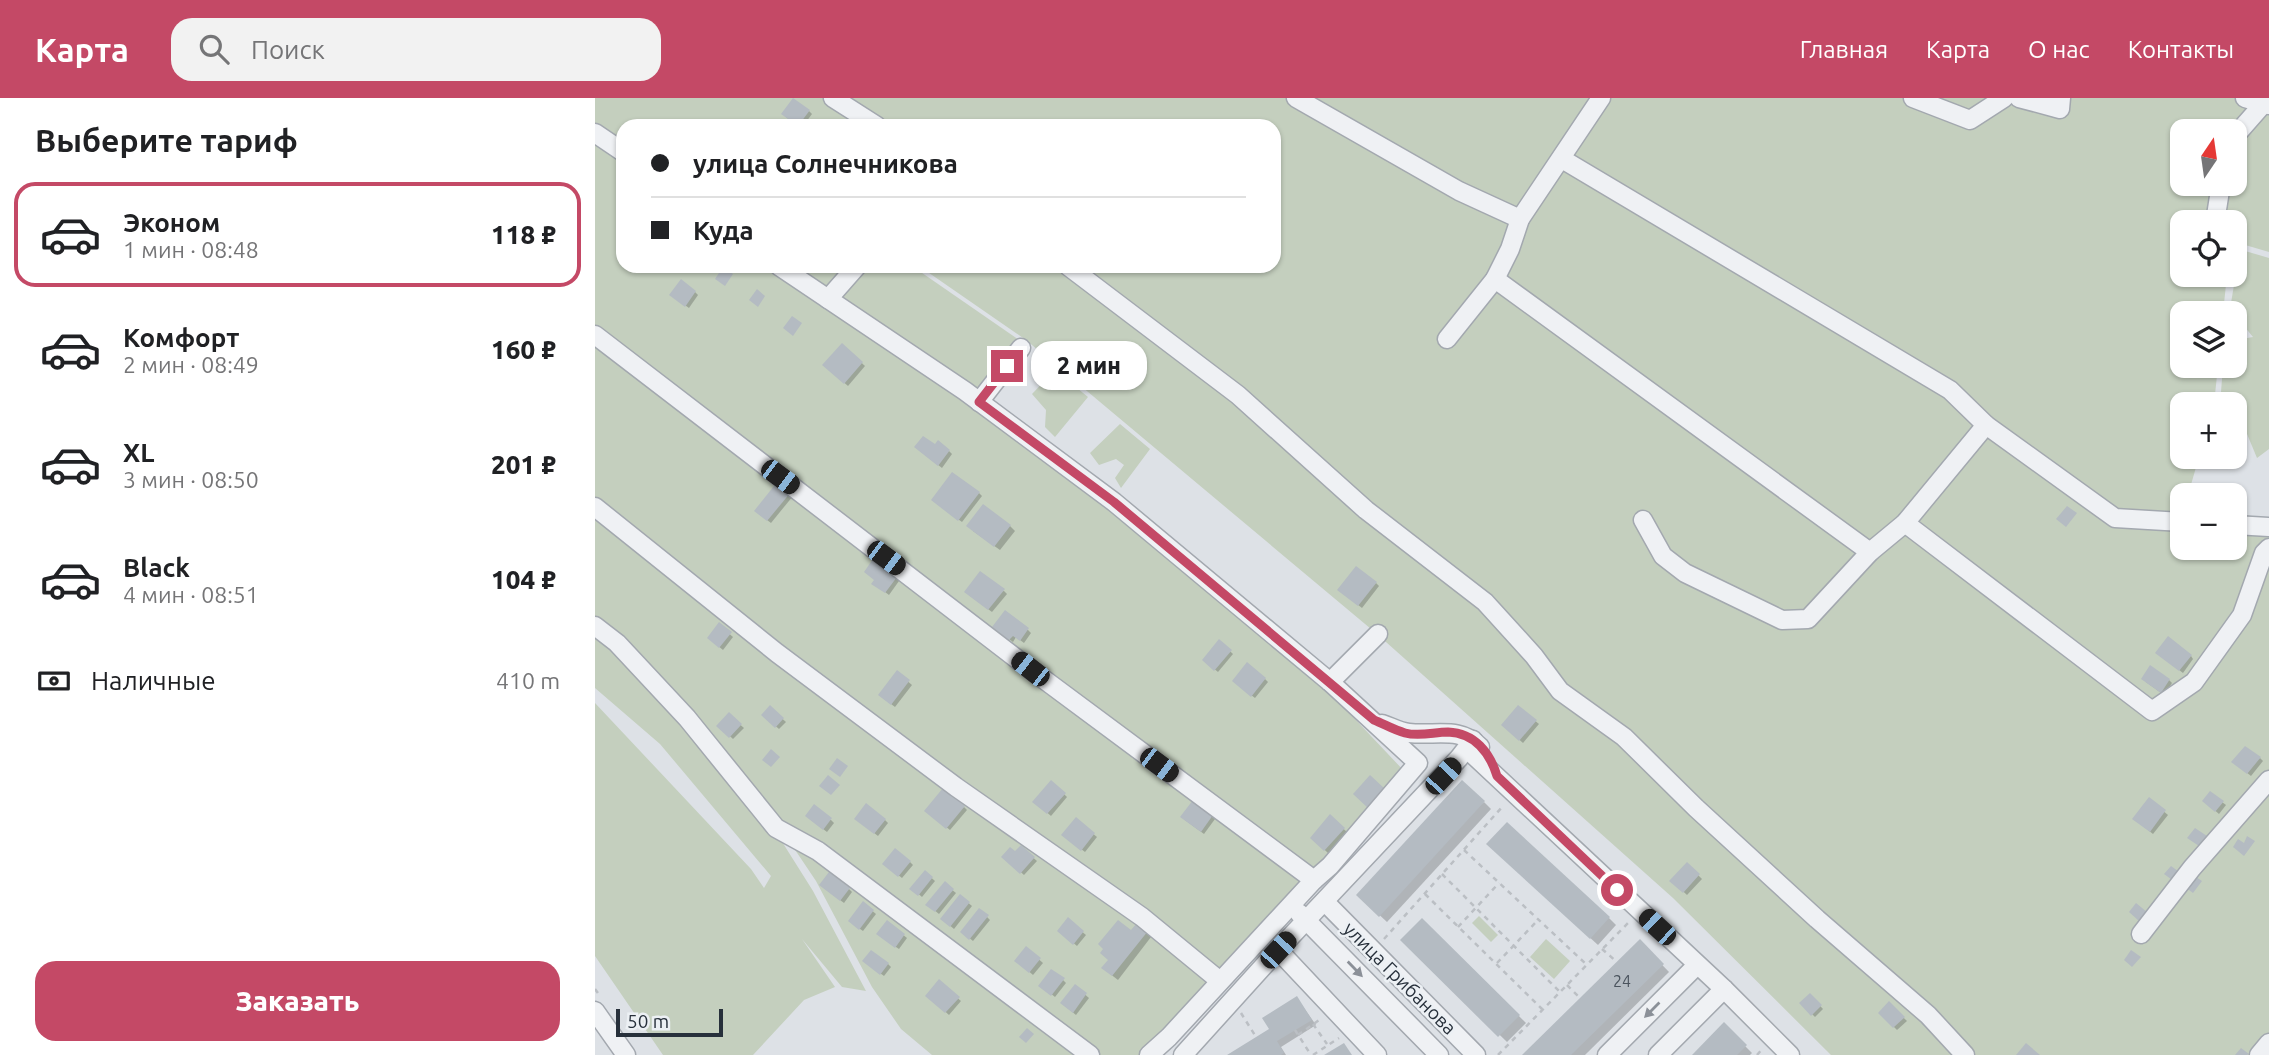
<!DOCTYPE html>
<html lang="ru">
<meta charset="utf-8">
<style>
body{margin:0;font-family:Ubuntu,sans-serif;background:#f2f2f2;color:#202124;height:100vh;display:flex;flex-direction:column;font-size:26px;white-space:nowrap}
*{box-sizing:border-box;margin:0}
p{font-size:23px;color:#757577}
.icon{flex:none;width:38px;height:38px;fill:none;stroke:currentColor;stroke-width:2;stroke-linecap:round;stroke-linejoin:round}
.map{position:relative;flex:1;overflow:hidden}
.side{display:flex;flex-direction:column;background:#fff;width:595px}
.side>*{flex:none}
.hud{position:absolute;left:21px;top:21px;width:665px;height:154px;border-radius:21px;box-shadow:0 2px 5px #0004;display:grid;align-content:center;height:154px;padding:0 35px;background:#fff}
.needle{width:46px;rotate:13deg}
.buttons{position:absolute;left:1575px;top:21px;display:grid;gap:14px}
.buttons a{display:grid;place-items:center;width:77px;height:77px;border-radius:14px;background:#fff;box-shadow:0 2px 5px #0004;font-size:35px}
.scale{position:absolute;left:21px;bottom:18px;width:107px;box-sizing:border-box;padding-left:7px;border:4px solid #27303b;border-top:0;font-size:19px;line-height:24px;white-space:nowrap;color:#27303b;-webkit-text-stroke:5px #ecf0f4;paint-order:stroke}
.end{position:absolute;width:32px;height:32px;margin:-16px;border:9px solid #c44966;background:#fff;box-shadow:0 0 0 4px #fff}
.from{border-radius:50%}
.bubble{position:absolute;height:49px;border-radius:21px;background:#fff;box-shadow:0 2px 5px #0004;font-size:23px;font-weight:800;line-height:49px;text-align:center}
.car{position:absolute;width:21px;height:42px;margin:-21px -10px;border-radius:9px;box-shadow:0 0 5px 2px #0007;background:linear-gradient(#222 24%,#8ab4d8 0 40%,#222 0 76%,#8ab4d8 0 86%,#222 0)}
.hud b{display:flex;align-items:center;gap:24px;height:66px;font-size:26px}
.hud b+b{border-top:2px solid #e0e0e0}
.hud i{width:18px;height:18px;background:#202124}
ul{padding:0;list-style:none}
li{display:flex;align-items:center;gap:21px;height:105px;margin:0 14px 10px;padding:0 21px;border:4px solid transparent;border-radius:21px}
li div{flex:1}
li b{display:block;font-size:26px}
li em{font-style:normal;font-weight:800}
li.selected{border-color:#c44966}
li>.icon{width:63px;height:63px;stroke-width:1.5}
h2{padding:0 35px;font-size:32px;line-height:84px}
.pay{display:flex;align-items:center;gap:18px;height:77px;padding:0 35px;font-size:26px}
.pay p{margin-inline-start:auto}
.cta{display:flex;gap:14px;margin-top:auto;padding:14px 35px}
.cta a{flex:1;height:80px;border-radius:21px;background:#c44966;color:#fff;font-size:28px;font-weight:800;line-height:80px;text-align:center}
header{display:flex;align-items:center;gap:42px;box-sizing:border-box;height:98px;padding:0 35px;background:#c44966;color:#fff}
header strong{font-size:33px}
nav{display:flex;gap:38px;margin-inline-start:auto;font-size:24px}
.search{width:490px;height:63px;background:#f2f2f2;display:flex;align-items:center;gap:18px;box-sizing:border-box;padding:0 24px;border-radius:21px;color:#757577;font-size:26px}
main{display:flex;flex:1;min-height:0}
.map>svg:first-child{display:block}
.green{fill:#c4cfbe;fill-rule:evenodd}
.shadow{fill:#0003}
.building{fill:#b4bbc2}
.lines{fill:none;stroke-linecap:round;stroke-linejoin:round}
.minor-casing{stroke:#a3a8af;stroke-width:21}
.path{stroke:#bbbfc4;stroke-width:2.5;stroke-dasharray:5 5;stroke-linecap:butt}
.minor{stroke:#eff1f4;stroke-width:18}
.oneway{fill:#8b9098}
.route{stroke:#c44966;stroke-width:9}
.labels{text-anchor:middle;dominant-baseline:central;stroke-width:5;stroke-linejoin:round;paint-order:stroke}
.number-label{font-size:16px;fill:#4a535d}
.street-label{font-size:19px;fill:#27303b;stroke:#ecf0f4}
</style>
<header>
<strong>Карта</strong>
<div class="search"><svg class="icon" aria-label="search" viewBox="0 0 24 24"><circle cx="10" cy="10" r="6"/><path d="M15 15l6 6"/></svg>Поиск</div>
<nav><a>Главная</a><a>Карта</a><a>О нас</a><a>Контакты</a></nav>
</header>
<main>
<section class="side">
<h2>Выберите тариф</h2>
<ul>
<li class="selected"><svg class="icon" aria-label="car" viewBox="0 0 24 24"><path d="M5 17H2v-5l4-1 3-4h7l3 4 3 1v5h-3M9 17h6M6 11h13"/><circle cx="7" cy="17" r="2"/><circle cx="17" cy="17" r="2"/></svg><div><b>Эконом</b><p>1 мин · 08:48</p></div><em>118 ₽</em></li>
<li><svg class="icon" aria-label="car" viewBox="0 0 24 24"><path d="M5 17H2v-5l4-1 3-4h7l3 4 3 1v5h-3M9 17h6M6 11h13"/><circle cx="7" cy="17" r="2"/><circle cx="17" cy="17" r="2"/></svg><div><b>Комфорт</b><p>2 мин · 08:49</p></div><em>160 ₽</em></li>
<li><svg class="icon" aria-label="car" viewBox="0 0 24 24"><path d="M5 17H2v-5l4-1 3-4h7l3 4 3 1v5h-3M9 17h6M6 11h13"/><circle cx="7" cy="17" r="2"/><circle cx="17" cy="17" r="2"/></svg><div><b>XL</b><p>3 мин · 08:50</p></div><em>201 ₽</em></li>
<li><svg class="icon" aria-label="car" viewBox="0 0 24 24"><path d="M5 17H2v-5l4-1 3-4h7l3 4 3 1v5h-3M9 17h6M6 11h13"/><circle cx="7" cy="17" r="2"/><circle cx="17" cy="17" r="2"/></svg><div><b>Black</b><p>4 мин · 08:51</p></div><em>104 ₽</em></li>
</ul>
<div class="pay"><svg class="icon" aria-label="cash" viewBox="0 0 24 24"><path d="M3 7h18v10H3z"/><circle cx="12" cy="12" r="2"/></svg>Наличные<p>410 m</p></div>
<div class="cta"><a>Заказать</a></div>
</section>
<div class="map">
<svg width="1674" height="957" viewBox="0 0 1674 957">
<rect width="100%" height="100%" fill="#dde1e6"/>
<g class="green">
<path d="M0,0H1674V154L1640,144V124H1587V177H1632L1628,215H1587V268H1623L1619,306H1587V359H1604L1593,397H1587V450H1640V434L1674,436V957H1236L1078,800L782,536L431,242L324,168H679V28H28V49L0,30ZM1587,33H1640V86H1587Z"/>
<polygon points="0,38 28,57 28,168 179,168 518,407 707,565 810,674 732,765 547,957 337,957 306,931 277,889 221,783 182,725 0,524"/>
<polygon points="1640,150 1674,160 1674,351 1662,360 1645,319 1640,316 1640,306 1628,306 1626,294 1628,268 1640,268 1640,265 1642,264 1641,242 1658,239 1635,211 1639,187 1648,183 1640,162"/>
<polygon points="198,168 317,168 427,244 387,294"/>
<polygon points="460,272 493,299 460,339 450,329 451,312 437,296"/>
<polygon points="525,326 555,351 526,390 520,380 529,367 521,361 504,367 495,355"/>
<polygon points="0,531 20,547 179,731 218,793 271,893 247,889 207,841 240,889 209,902 158,957 68,957 0,858 0,605 156,771 169,790 176,778 65,646 0,590"/>
<polygon points="884,818 903,837 896,844 877,825"/>
<polygon points="951,841 975,863 959,881 935,859"/>
</g>
<g class="shadow">
<polygon points="214,13 217,16 208,28 203,28 191,19"/>
<polygon points="100,194 103,197 94,210 80,200"/>
<polygon points="247,247 270,268 253,288 229,267"/>
<polygon points="324,352 354,353 357,356 347,370"/>
<polygon points="184,385 198,398 176,425 164,416"/>
<polygon points="384,395 387,398 367,424 341,405"/>
<polygon points="415,428 420,433 405,452 378,433"/>
<polygon points="301,480 304,483 294,497 282,488 281,482"/>
<polygon points="781,485 784,488 767,510 748,495"/>
<polygon points="409,493 412,496 397,514 374,497"/>
<polygon points="124,527 138,539 128,552 117,543"/>
<polygon points="402,532 433,532 436,535 429,545 421,539 418,544"/>
<polygon points="624,543 638,556 623,574 612,565"/>
<polygon points="1566,558 1596,558 1598,561 1588,575"/>
<polygon points="303,575 317,587 300,609 288,600"/>
<polygon points="670,581 673,584 660,600 642,586"/>
<polygon points="1574,582 1577,585 1569,597 1551,584"/>
<polygon points="923,609 944,626 928,645 908,627"/>
<polygon points="175,610 191,624 184,631 168,617"/>
<polygon points="134,617 149,630 138,641 124,628"/>
<polygon points="1665,660 1668,663 1656,678 1642,667"/>
<polygon points="456,684 472,699 456,718 440,704"/>
<polygon points="1615,695 1631,707 1624,716 1609,703"/>
<polygon points="1555,702 1573,717 1558,736 1543,724"/>
<polygon points="598,704 620,721 609,736 590,722"/>
<polygon points="889,704 896,711 792,824 763,797"/>
<polygon points="369,709 372,712 355,732 335,716"/>
<polygon points="735,719 752,734 733,755 717,740"/>
<polygon points="215,721 236,722 239,725 232,734"/>
<polygon points="290,722 293,725 283,738 265,724"/>
<polygon points="481,722 502,739 490,754 472,740"/>
<polygon points="426,749 442,763 429,777 409,759 420,756"/>
<polygon points="900,753 1014,820 1021,827 1003,847"/>
<polygon points="315,764 318,767 307,780 293,769"/>
<polygon points="1092,766 1107,781 1092,797 1077,783"/>
<polygon points="330,774 340,783 327,799 317,790"/>
<polygon points="350,786 361,795 344,816 333,807"/>
<polygon points="229,790 254,791 257,794 249,805"/>
<polygon points="365,798 377,808 359,831 347,821"/>
<polygon points="268,805 281,816 268,833 258,826"/>
<polygon points="385,812 395,822 378,843 367,834"/>
<polygon points="473,822 491,837 482,848 464,833"/>
<polygon points="827,822 931,925 912,944 807,842"/>
<polygon points="292,824 312,840 304,851 286,839"/>
<polygon points="552,834 556,839 523,882 514,875 515,862 536,835"/>
<polygon points="1045,844 1074,874 990,957 929,957"/>
<polygon points="432,851 448,865 438,877 422,863"/>
<polygon points="273,866 293,866 296,869 289,878"/>
<polygon points="468,882 471,885 460,899 449,890"/>
<polygon points="344,884 366,903 354,917 333,898"/>
<polygon points="480,888 494,900 481,917 470,908"/>
<polygon points="1215,897 1228,911 1220,919 1206,905"/>
<polygon points="702,900 721,927 686,949 691,957 635,957 677,931"/>
<polygon points="1294,906 1312,923 1302,932 1285,915"/>
<polygon points="1129,927 1157,955 1155,957 1099,957"/>
</g>
<g class="building">
<polygon points="198,0 215,12 203,28 186,16"/>
<polygon points="128,169 138,176 130,188 120,181"/>
<polygon points="86,181 101,193 90,209 74,197"/>
<polygon points="162,191 170,198 163,209 154,202"/>
<polygon points="197,218 207,225 198,238 188,230"/>
<polygon points="247,245 268,264 249,286 227,267"/>
<polygon points="328,338 340,346 343,342 355,352 343,368 319,349"/>
<polygon points="357,374 385,394 363,423 336,402"/>
<polygon points="183,383 196,394 172,423 159,413"/>
<polygon points="388,406 416,427 399,449 371,428"/>
<polygon points="1472,408 1482,415 1471,429 1461,421"/>
<polygon points="278,461 302,479 290,495 276,486 279,482 269,474"/>
<polygon points="761,468 782,484 763,508 742,492"/>
<polygon points="385,473 410,491 393,512 369,494"/>
<polygon points="410,512 434,530 425,543 418,538 414,542 397,529"/>
<polygon points="124,524 137,534 124,550 112,540"/>
<polygon points="1573,538 1597,557 1584,573 1560,555"/>
<polygon points="624,541 637,552 619,573 607,562"/>
<polygon points="652,564 671,580 656,599 637,583"/>
<polygon points="1555,567 1575,581 1566,595 1546,581"/>
<polygon points="302,572 315,582 296,607 283,597"/>
<polygon points="175,607 189,620 180,630 166,617"/>
<polygon points="923,607 942,622 924,643 906,627"/>
<polygon points="134,614 147,626 134,640 121,628"/>
<polygon points="1650,648 1666,659 1652,676 1636,664"/>
<polygon points="176,651 185,659 176,669 167,662"/>
<polygon points="242,660 253,668 245,679 234,671"/>
<polygon points="233,677 245,687 236,697 224,688"/>
<polygon points="775,677 790,691 773,710 758,696"/>
<polygon points="456,682 471,695 452,716 437,704"/>
<polygon points="867,682 890,703 784,819 761,797"/>
<polygon points="348,690 370,708 351,731 329,713"/>
<polygon points="1615,693 1629,703 1620,714 1607,703"/>
<polygon points="1554,699 1571,712 1555,734 1537,721"/>
<polygon points="598,702 618,717 606,734 585,719"/>
<polygon points="271,705 291,721 279,736 259,721"/>
<polygon points="219,706 237,720 228,732 210,718"/>
<polygon points="735,716 750,730 729,753 715,740"/>
<polygon points="481,719 500,735 486,753 466,737"/>
<polygon points="912,724 1015,819 995,841 891,746"/>
<polygon points="1600,730 1612,738 1604,748 1592,740"/>
<polygon points="1652,738 1660,743 1649,758 1638,749 1643,741 1649,745"/>
<polygon points="426,747 440,759 425,776 406,759 415,749 420,753"/>
<polygon points="300,750 316,763 303,779 287,766"/>
<polygon points="1092,764 1105,776 1088,795 1074,783"/>
<polygon points="1576,768 1587,776 1580,784 1569,776"/>
<polygon points="330,772 338,779 323,798 314,791"/>
<polygon points="234,774 255,790 245,803 224,787"/>
<polygon points="1598,777 1607,783 1598,795 1590,789"/>
<polygon points="350,783 359,791 340,814 330,807"/>
<polygon points="365,796 375,804 355,829 345,821"/>
<polygon points="268,803 279,812 264,832 253,823"/>
<polygon points="1541,805 1552,814 1544,823 1534,814"/>
<polygon points="384,810 394,817 374,842 365,834"/>
<polygon points="473,819 489,833 478,847 462,833"/>
<polygon points="827,820 925,917 903,939 805,842"/>
<polygon points="292,822 310,836 300,850 281,836"/>
<polygon points="523,822 536,832 542,825 553,833 517,878 506,870 513,862 505,855 508,851 503,846"/>
<polygon points="1045,841 1069,866 976,957 927,957"/>
<polygon points="431,848 446,860 434,875 419,863"/>
<polygon points="276,852 294,865 285,877 267,863"/>
<polygon points="1536,852 1546,859 1537,869 1529,862"/>
<polygon points="456,871 470,880 456,898 443,888"/>
<polygon points="344,881 365,899 350,915 330,898"/>
<polygon points="480,886 492,895 478,915 465,905"/>
<polygon points="1215,895 1227,907 1216,918 1204,905"/>
<polygon points="702,898 717,922 682,943 689,955 686,957 632,957 674,931 667,920"/>
<polygon points="1294,903 1310,919 1298,930 1283,915"/>
<polygon points="1129,924 1152,947 1142,957 1097,957"/>
<polygon points="432,930 439,936 431,945 424,939"/>
<polygon points="749,945 757,957 729,957"/>
<polygon points="1431,945 1445,957 1421,957"/>
<polygon points="1646,950 1654,956 1652,957 1640,957"/>
</g>
<g class="lines">
<defs>
<g id="minor">
<polyline points="238,0 282,28"/>
<polyline points="701,0 864,93 925,121"/>
<polyline points="1318,0 1375,22 1409,0"/>
<polyline points="1424,0 1465,11 1466,0"/>
<polyline points="1650,0 1674,7"/>
<polyline points="0,35 28,54"/>
<polyline points="1640,38 1669,5"/>
<polyline points="967,61 1355,292 1391,327 1520,420 1587,424"/>
<polyline points="1620,124 1626,86"/>
<polyline points="473,168 643,297 771,412 890,504 939,558 965,593 1029,639 1101,710 1222,821 1333,917 1370,957"/>
<polyline points="900,181 1275,454"/>
<polyline points="233,201 262,168"/>
<polyline points="0,237 435,571 719,782 735,768 823,665 735,584 519,404 370,293 184,168"/>
<polyline points="852,241 900,181 915,151 925,121 1006,0"/>
<polyline points="384,304 426,250"/>
<polyline points="0,409 182,555 361,689 547,819 625,883"/>
<polyline points="1048,422 1068,458 1090,475 1187,522 1213,521 1275,454 1310,425 1391,327"/>
<polyline points="1310,425 1557,613 1599,584 1647,517 1669,455 1674,450"/>
<polyline points="1640,427 1674,429"/>
<polyline points="0,528 22,545 92,620 181,730 223,753 495,957"/>
<polyline points="735,584 783,536"/>
<path d="M787,626C796,629 805,634 814,635C841,638 865,628 885,649"/>
<polyline points="872,651 1129,891 1195,957"/>
<polyline points="730,804 881,957"/>
<polyline points="704,815 844,957"/>
<polyline points="1546,836 1597,770 1674,682"/>
<polyline points="0,913 31,957"/>
<polyline points="554,957 574,939 719,782"/>
<polyline points="588,957 683,852"/>
<polyline points="782,957 683,852 864,660 878,642"/>
<polyline points="1012,957 1102,867"/>
<polyline points="1063,957 1129,891"/>
<polyline points="1664,957 1674,945"/>
</g>
</defs>
<use href="#minor" class="minor-casing"/>
<g class="path">
<polyline points="869,752 992,867"/>
<polyline points="847,776 965,894"/>
<polyline points="830,796 947,911"/>
<polyline points="863,829 904,785"/>
<polyline points="789,841 908,708"/>
<polyline points="1007,851 1022,864"/>
<polyline points="902,865 943,822"/>
<polyline points="972,887 985,900"/>
<polyline points="0,891 5,898"/>
<polyline points="646,915 661,939"/>
<polyline points="718,926 732,946"/>
<polyline points="700,932 716,957"/>
<polyline points="703,937 727,920"/>
<polyline points="718,957 744,940"/>
<polyline points="903,957 1035,823"/>
<polyline points="1162,957 1168,950"/>
</g>
<use href="#minor" class="minor"/>
</g>
<defs><path id="oneway-solid" d="M-6-.8H1V-3.2L6.5 0L1 3.2V.8H-6Z" transform="scale(1.75)"/></defs>
<g class="oneway">
<use href="#oneway-solid" transform="translate(760 871) rotate(46)"/>
<use href="#oneway-solid" transform="translate(1057 912) rotate(135)"/>
</g>
<g class="lines">
<path class="route" d="M412,268L384,304L519,404L779,622C789,626 799,632 810,635C825,639 839,634 853,634C880,635 895,655 902,678L1022,792"/>
</g>
<g class="labels">
<g class="number-label">
<text x="1027" y="883">24</text>
</g>
<g class="street-label">
<text transform="translate(805 880) rotate(45)">улица Грибанова</text>
</g>
</g>
</svg>
<div class="buttons">
<a><svg class="needle" viewBox="-14 -14 28 28"><path d="M0-13l5 13h-10z" fill="#e53935"/><path d="M0 13l5-13h-10z" fill="#757577"/></svg></a>
<a><svg class="icon" aria-label="locate" viewBox="0 0 24 24"><circle cx="12" cy="12" r="6"/><path d="M12 2v4M12 18v4M2 12h4M18 12h4"/></svg></a>
<a><svg class="icon" aria-label="layers" viewBox="0 0 24 24"><path d="M12 4l9 5-9 5-9-5zM3 14l9 5 9-5"/></svg></a>
<a>+</a>
<a>−</a>
</div>
<div class="scale">50 m</div>
<i class="end from" style="left:1022px;top:792px"></i>
<i class="end" style="left:412px;top:268px"></i>
<div class="bubble" style="left:436px;top:243px;width:116px">2 мин</div>
<i class="car" style="left:185px;top:379px;rotate:127deg"></i>
<i class="car" style="left:291px;top:460px;rotate:127deg"></i>
<i class="car" style="left:435px;top:571px;rotate:308deg"></i>
<i class="car" style="left:564px;top:667px;rotate:127deg"></i>
<i class="car" style="left:848px;top:678px;rotate:43deg"></i>
<i class="car" style="left:1062px;top:829px;rotate:313deg"></i>
<i class="car" style="left:683px;top:852px;rotate:43deg"></i>
<div class="hud">
<b><i class="from"></i>улица Солнечникова</b>
<b><i></i>Куда</b>
</div>
</div>
</main>
